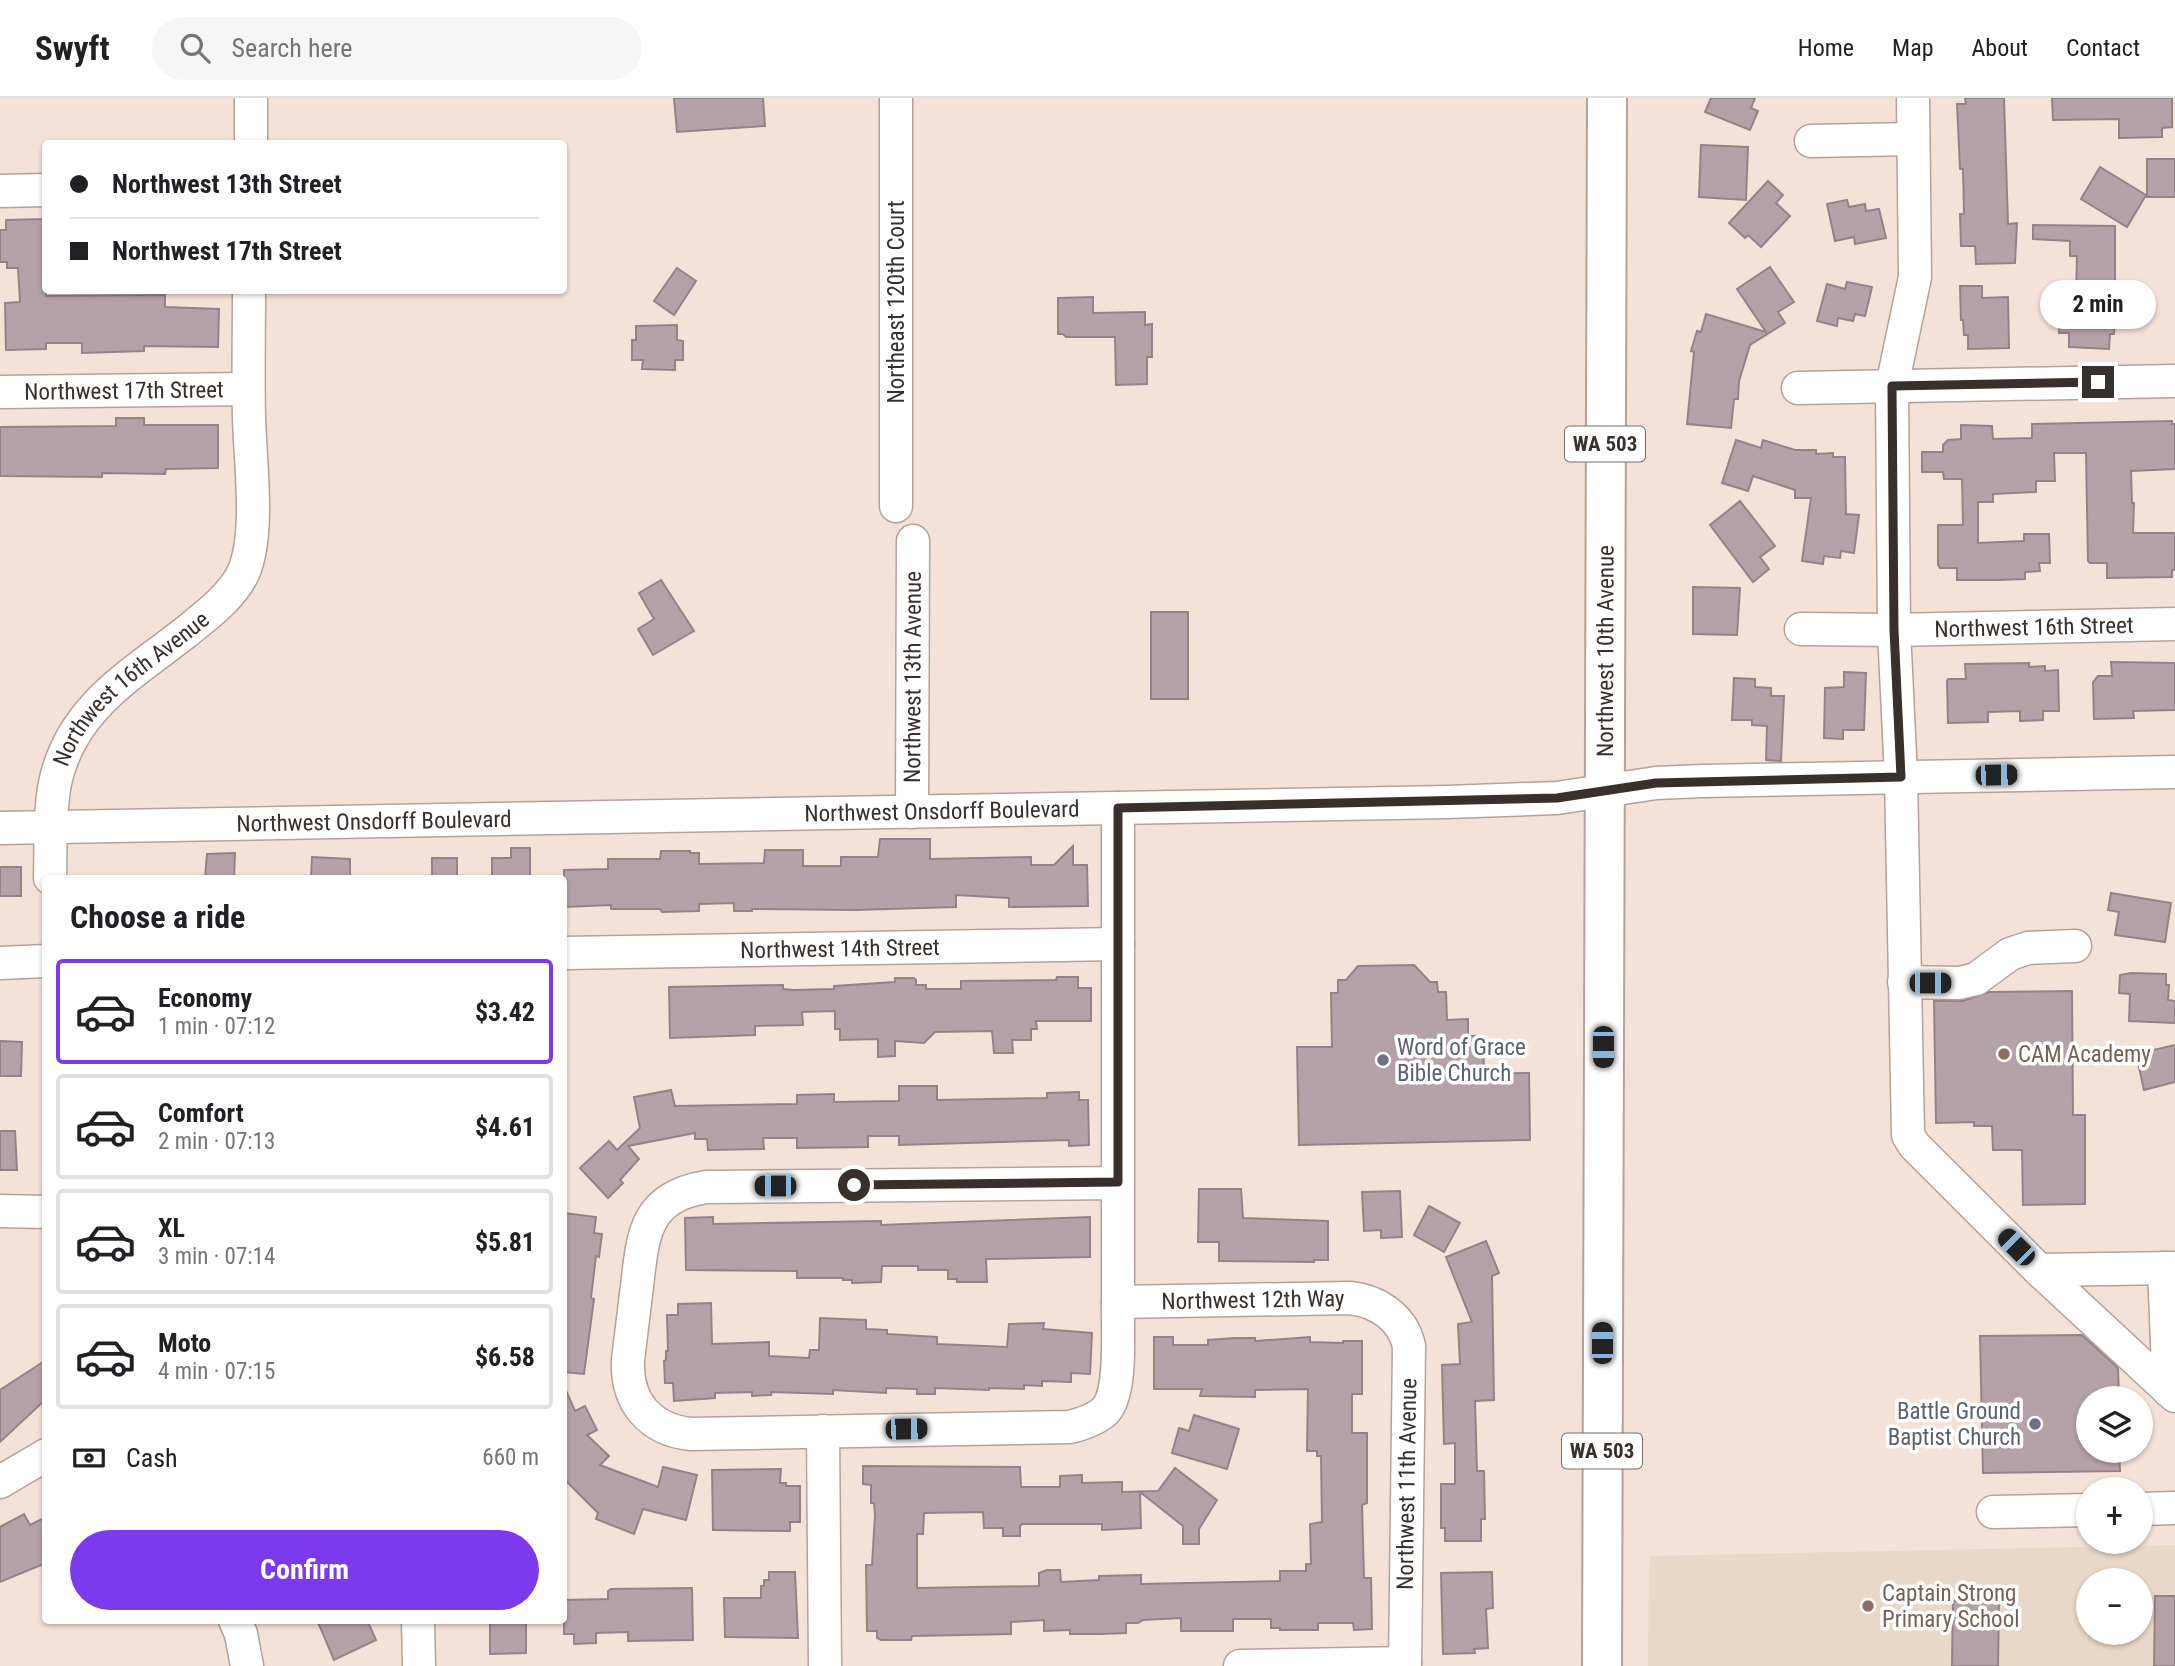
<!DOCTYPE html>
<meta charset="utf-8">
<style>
body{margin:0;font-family:"Roboto Condensed",sans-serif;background:#f6f6f6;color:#202124;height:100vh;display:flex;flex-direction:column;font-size:26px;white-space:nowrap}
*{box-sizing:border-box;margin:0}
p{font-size:23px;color:#757577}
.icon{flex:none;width:38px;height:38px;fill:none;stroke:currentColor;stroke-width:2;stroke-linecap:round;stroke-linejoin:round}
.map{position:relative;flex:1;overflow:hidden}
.side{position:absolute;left:42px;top:777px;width:525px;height:749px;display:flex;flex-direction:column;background:#fff;border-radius:7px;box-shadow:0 2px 5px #0004}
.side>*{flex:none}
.hud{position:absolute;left:42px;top:42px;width:525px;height:154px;border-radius:7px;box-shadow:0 2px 5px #0004;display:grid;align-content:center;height:154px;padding:0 28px;background:#fff}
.fabs{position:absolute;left:2076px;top:1288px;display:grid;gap:14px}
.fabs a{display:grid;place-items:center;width:77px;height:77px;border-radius:50%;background:#fff;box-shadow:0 2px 5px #0004;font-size:35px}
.end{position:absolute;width:32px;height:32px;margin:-16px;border:9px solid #37302c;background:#fff;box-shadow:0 0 0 4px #fff}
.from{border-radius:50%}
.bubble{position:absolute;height:49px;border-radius:24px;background:#fff;box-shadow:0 2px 5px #0004;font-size:23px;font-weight:700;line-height:49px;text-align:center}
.car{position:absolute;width:21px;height:42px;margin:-21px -10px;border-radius:9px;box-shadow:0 0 5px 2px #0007;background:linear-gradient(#222 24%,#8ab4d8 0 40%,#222 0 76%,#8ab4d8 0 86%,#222 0)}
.hud b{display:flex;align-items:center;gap:24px;height:66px;font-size:26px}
.hud b+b{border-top:2px solid #e0e0e0}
.hud i{width:18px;height:18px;background:#202124}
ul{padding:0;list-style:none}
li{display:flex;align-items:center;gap:21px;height:105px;margin:0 14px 10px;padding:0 14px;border:4px solid #e0e0e0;border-radius:7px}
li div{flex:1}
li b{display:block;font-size:26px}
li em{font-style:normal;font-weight:700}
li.selected{border-color:#7c3aed}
li>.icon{width:63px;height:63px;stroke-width:1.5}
h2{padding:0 28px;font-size:32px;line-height:84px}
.pay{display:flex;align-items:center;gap:18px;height:77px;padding:0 28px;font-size:26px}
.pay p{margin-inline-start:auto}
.button{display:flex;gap:14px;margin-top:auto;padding:14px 28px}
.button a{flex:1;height:80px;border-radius:42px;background:#7c3aed;color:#fff;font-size:28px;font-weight:700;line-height:80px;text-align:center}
header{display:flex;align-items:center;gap:42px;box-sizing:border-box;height:98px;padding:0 35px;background:#fff;border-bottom:2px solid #e0e0e0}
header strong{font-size:33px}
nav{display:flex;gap:38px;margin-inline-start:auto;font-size:24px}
.search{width:490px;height:63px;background:#f6f6f6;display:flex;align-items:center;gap:18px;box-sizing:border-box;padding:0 24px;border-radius:38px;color:#757577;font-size:26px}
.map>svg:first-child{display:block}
.education{fill:#e9d8c7;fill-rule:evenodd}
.building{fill:#b5a2a9;stroke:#958289;stroke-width:2}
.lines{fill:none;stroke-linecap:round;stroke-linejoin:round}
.minor-casing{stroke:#b4a29a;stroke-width:35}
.major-casing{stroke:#b4a29a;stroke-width:42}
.minor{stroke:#fff;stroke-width:32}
.major{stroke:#fff;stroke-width:38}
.route{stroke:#37302c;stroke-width:9}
.education-dot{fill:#8d6e63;stroke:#fff;stroke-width:2.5}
.worship-dot{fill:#6b7280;stroke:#fff;stroke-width:2.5}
.labels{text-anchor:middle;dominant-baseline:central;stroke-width:7;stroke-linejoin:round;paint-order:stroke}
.shield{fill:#fff;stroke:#736e6b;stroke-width:2}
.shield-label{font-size:21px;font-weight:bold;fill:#37302c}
.street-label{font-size:23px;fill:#37302c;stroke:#fff}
.worship-label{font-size:23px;fill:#5b616d;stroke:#fff;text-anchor:start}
.education-label{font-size:23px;fill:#785e54;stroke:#fff;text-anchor:start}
</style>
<header>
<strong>Swyft</strong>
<div class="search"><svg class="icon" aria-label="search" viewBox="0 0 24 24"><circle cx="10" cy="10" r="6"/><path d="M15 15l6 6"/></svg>Search here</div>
<nav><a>Home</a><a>Map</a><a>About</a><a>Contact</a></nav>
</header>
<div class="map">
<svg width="2175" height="1568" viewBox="0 0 2175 1568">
<rect width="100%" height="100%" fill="#f4e1d8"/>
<path class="education" d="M2175,1447V1568H1648L1649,1458ZM2088,1482H2140V1535H2088Z"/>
<g class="building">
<polygon points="674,0 763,0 765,28 677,34"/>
<polygon points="1711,0 1755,0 1751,10 1758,13 1750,32 1705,14"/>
<polygon points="1965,0 2004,0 2008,126 2017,125 2015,165 1976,166 1975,148 1961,148 1960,116 1964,116 1963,71 1960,71 1957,6 1966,6"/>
<polygon points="2052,0 2172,0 2172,29 2162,30 2162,39 2119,40 2119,21 2053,22"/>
<polygon points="1701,47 1748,49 1746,102 1699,99"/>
<rect x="2147" y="61" width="28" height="38"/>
<polygon points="2100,69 2146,97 2127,129 2081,101"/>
<polygon points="1768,83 1783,97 1776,105 1790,118 1761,149 1748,137 1745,140 1729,125"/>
<polygon points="1847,102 1849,109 1865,106 1866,113 1879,111 1886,140 1855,146 1854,139 1835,143 1827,106"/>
<polygon points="46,121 46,198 165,197 165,209 219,211 218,249 144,248 144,253 82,255 82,245 46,245 46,251 6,252 5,205 20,204 18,170 7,170 7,164 0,164 0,132 6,132 6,122"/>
<polygon points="2033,127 2115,128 2115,187 2120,187 2118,220 2115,220 2114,236 2110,236 2109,251 2069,249 2069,235 2059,235 2061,196 2076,197 2077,158 2070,158 2070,143 2033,141"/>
<polygon points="1770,169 1794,204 1778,214 1785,225 1750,247 1739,283 1738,301 1734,301 1731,330 1687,326 1694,254 1691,253 1697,233 1701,234 1706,216 1766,234 1737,191"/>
<polygon points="677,170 696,183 674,217 654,203"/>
<polygon points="1847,184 1872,189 1865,218 1855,216 1853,223 1838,220 1837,228 1817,223 1827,186 1845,191"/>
<polygon points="1960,188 1982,188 1982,200 2008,199 2009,250 1968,251 1968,237 1964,237 1963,222 1961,222"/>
<polygon points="1093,199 1093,215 1145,214 1145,227 1152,226 1152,259 1147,259 1147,286 1116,287 1115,239 1066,239 1063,236 1058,236 1058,200"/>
<polygon points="677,227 677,242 683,243 683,262 675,262 675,272 642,271 643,262 632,262 632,242 636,242 636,228"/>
<polygon points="116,320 144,320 144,327 218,327 218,370 166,371 165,376 102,375 102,379 0,378 0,329 116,328"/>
<polygon points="2172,323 2172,326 2175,326 2175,371 2131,373 2132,405 2134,405 2133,435 2175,435 2175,472 2172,472 2172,479 2107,480 2107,465 2090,465 2088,463 2086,355 2054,355 2055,383 2036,383 2036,394 1993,396 1993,404 1978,404 1978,445 2024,443 2024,436 2049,436 2050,465 2039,465 2040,473 2025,474 2025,481 1997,482 1957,482 1957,470 1940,470 1938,467 1938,427 1963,427 1962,381 1944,381 1943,374 1922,374 1922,354 1943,354 1943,347 1948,342 1961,341 1961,327 1992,328 1993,341 2032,340 2032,326"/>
<polygon points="1736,342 1761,350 1763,342 1795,352 1816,352 1816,356 1833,355 1833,359 1845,359 1846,416 1859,417 1854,455 1841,453 1840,460 1824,458 1823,466 1802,463 1811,400 1795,400 1795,392 1753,378 1748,393 1722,385"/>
<polygon points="1740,403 1775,448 1760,459 1769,471 1753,484 1710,427"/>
<polygon points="661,482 694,533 653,557 638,531 654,521 639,495"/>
<polygon points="1693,489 1740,490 1737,537 1693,536"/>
<rect x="1151" y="514" width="37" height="87"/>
<polygon points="2111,564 2175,565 2175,612 2133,613 2134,620 2094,621 2093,584 2098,578 2112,578"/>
<polygon points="2029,565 2029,569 2045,568 2045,573 2058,572 2059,613 2043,613 2043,622 2020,623 2020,613 1988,614 1988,624 1948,625 1947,583 1948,581 1966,581 1965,566"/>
<polygon points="1844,574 1866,575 1864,632 1843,632 1843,641 1824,640 1825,590 1844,589"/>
<polygon points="1734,580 1755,581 1755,589 1771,590 1771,598 1784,598 1781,663 1766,662 1767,628 1752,627 1752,622 1732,622"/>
<polygon points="880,741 930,741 930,761 1031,759 1031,767 1054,767 1073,748 1073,767 1087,767 1088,808 1009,809 1009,800 956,797 956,809 855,812 752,811 752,813 734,813 734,805 699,806 699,813 662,814 660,811 611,811 611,807 564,809 564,772 608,771 608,761 660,761 661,753 690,753 690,755 699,755 699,766 764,765 765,752 803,752 803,768 841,768 841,759 878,759"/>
<polygon points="511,750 530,750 530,780 492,780 492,760 511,760"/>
<polygon points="235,755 234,780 205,780 207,756"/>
<polygon points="312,759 350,761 350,780 311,780"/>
<rect x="432" y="760" width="25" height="20"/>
<rect x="0" y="769" width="21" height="29"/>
<polygon points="2111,795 2171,805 2165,844 2115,837 2119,814 2108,812"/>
<polygon points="1414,867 1430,884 1437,884 1438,894 1446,894 1447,922 1468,921 1468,938 1483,938 1484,976 1529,975 1530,1042 1299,1047 1297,949 1332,949 1331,895 1338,895 1338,882 1346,882 1358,868"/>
<polygon points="2131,875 2166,876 2166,887 2169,887 2168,902 2175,903 2175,925 2129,923 2130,896 2119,895 2120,877"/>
<polygon points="1057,879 1078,879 1078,890 1091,890 1091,923 1036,923 1037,931 1031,931 1031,942 1012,942 1013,955 994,955 992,933 935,934 924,945 895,943 895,958 878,959 878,941 840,942 840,931 835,931 835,913 802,914 803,927 755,928 755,937 670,940 669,889 783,887 783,891 793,892 834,891 834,888 895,884 895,880 914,880 916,882 916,887 926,887 926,891 961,891 961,883 1056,882"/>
<polygon points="2072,893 2073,1017 2085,1017 2085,1106 2023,1107 2022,1052 1993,1052 1992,1028 1974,1028 1974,1024 1936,1025 1934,903 1963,903 1989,894"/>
<polygon points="0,943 22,944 21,978 0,978"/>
<polygon points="2175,947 2175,984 2144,992 2136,956"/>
<polygon points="899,988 937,988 937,1002 1047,1000 1047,995 1079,994 1079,1002 1088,1002 1089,1047 1069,1048 1069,1042 899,1047 899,1038 868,1038 868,1049 797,1050 797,1040 763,1040 764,1051 708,1052 707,1041 695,1041 695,1035 628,1048 639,1061 620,1082 623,1085 608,1100 580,1070 609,1043 617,1052 640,1030 634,999 671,992 675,1008 797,1006 797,997 834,996 834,1004 899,1003"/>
<polygon points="0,1033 15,1033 17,1072 0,1072"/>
<polygon points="1199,1091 1241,1091 1243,1120 1328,1123 1328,1162 1314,1162 1314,1164 1219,1163 1219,1144 1198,1144"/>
<polygon points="1400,1093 1402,1139 1381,1140 1381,1132 1364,1133 1362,1094"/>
<polygon points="1429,1108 1460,1125 1444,1154 1414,1137"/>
<polygon points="564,1115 596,1119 594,1135 602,1136 599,1159 596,1158 591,1200 594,1201 584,1276 564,1274"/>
<polygon points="713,1119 713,1126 881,1123 881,1127 1090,1119 1090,1159 986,1161 987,1184 957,1184 957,1181 948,1181 948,1172 918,1172 918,1168 882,1168 881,1184 852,1185 852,1182 843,1182 843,1180 797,1180 797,1173 686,1172 685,1120"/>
<polygon points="1486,1143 1499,1175 1492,1178 1494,1302 1475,1303 1477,1373 1484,1373 1485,1421 1481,1421 1481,1443 1445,1443 1445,1430 1441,1430 1441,1386 1455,1386 1455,1345 1444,1346 1442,1267 1460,1266 1458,1226 1472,1224 1446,1159"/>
<polygon points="711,1205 712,1246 769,1244 769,1258 809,1260 810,1252 819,1252 820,1220 866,1222 866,1231 887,1232 887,1236 937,1239 937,1246 1007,1249 1009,1226 1044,1225 1043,1231 1092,1235 1090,1276 1071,1275 1071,1284 1042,1283 1042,1288 1024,1287 1024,1291 989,1290 989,1292 935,1290 935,1296 917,1296 917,1291 886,1290 886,1295 833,1292 833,1296 771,1294 771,1297 752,1298 752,1294 715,1295 715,1300 674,1303 673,1285 665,1285 664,1263 666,1262 666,1253 668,1253 667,1217 678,1217 678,1206"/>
<polygon points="2082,1237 2118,1270 2119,1300 2088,1300 2088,1353 2119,1353 2120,1373 1983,1375 1980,1238"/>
<polygon points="1154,1239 1173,1239 1173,1247 1208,1247 1208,1242 1235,1240 1255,1240 1255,1243 1310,1239 1310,1244 1343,1245 1343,1243 1362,1243 1362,1296 1352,1296 1352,1335 1367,1335 1367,1405 1362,1407 1364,1480 1371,1480 1372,1531 1354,1532 1353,1525 1318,1525 1318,1532 1280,1532 1280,1530 1271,1530 1271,1521 1233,1521 1233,1533 1181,1533 1181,1520 1143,1522 1138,1525 1126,1525 1126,1535 1101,1536 1070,1536 1070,1532 1044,1533 1044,1522 1011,1524 1011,1536 912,1538 911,1542 881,1542 877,1540 877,1533 867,1533 866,1467 872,1467 875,1417 874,1405 871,1405 871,1387 863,1386 863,1368 1020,1369 1021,1389 1060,1389 1060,1378 1082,1377 1082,1385 1122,1384 1122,1394 1158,1393 1175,1370 1217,1402 1199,1431 1199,1446 1183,1446 1183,1428 1140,1394 1141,1430 1102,1432 1102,1426 1022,1426 1020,1428 1020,1438 1003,1438 1003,1430 984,1430 983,1414 924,1415 923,1436 917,1436 917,1490 1039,1488 1039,1475 1047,1472 1060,1472 1061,1484 1099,1482 1099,1478 1141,1477 1141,1486 1280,1483 1280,1473 1306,1473 1306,1466 1311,1466 1310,1426 1322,1424 1321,1358 1317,1358 1317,1353 1307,1353 1308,1291 1255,1292 1255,1299 1200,1298 1202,1291 1154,1291"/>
<polygon points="46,1262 46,1301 0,1344 0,1292"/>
<polygon points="564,1288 575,1313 585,1308 597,1332 587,1337 609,1358 600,1367 658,1389 663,1369 697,1377 686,1422 643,1411 634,1436 596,1421 598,1415 564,1381"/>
<polygon points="1194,1317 1239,1331 1227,1371 1172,1355 1179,1330 1189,1333"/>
<polygon points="781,1371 780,1385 786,1385 786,1388 800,1388 800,1424 790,1424 790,1433 713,1432 712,1372"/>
<polygon points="24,1416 30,1427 46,1419 46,1465 0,1484 0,1429"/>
<polygon points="769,1474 795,1474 798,1540 725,1539 724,1500 761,1500 761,1488 764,1488 764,1482 769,1482"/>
<polygon points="1492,1474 1493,1510 1486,1511 1488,1550 1474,1551 1475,1555 1443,1556 1441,1475"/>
<polygon points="692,1490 693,1542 628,1543 628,1534 596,1535 596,1545 574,1546 574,1536 564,1536 564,1502 608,1501 608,1493 611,1491"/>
<polygon points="2155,1498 2175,1498 2175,1568 2154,1568"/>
<polygon points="1953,1503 1999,1504 1998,1568 1952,1568"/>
<polygon points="317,1522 367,1522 376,1542 334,1562"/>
<polygon points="490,1522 526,1522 526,1555 490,1556"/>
</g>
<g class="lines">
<defs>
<g id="minor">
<polyline points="896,0 896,408"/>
<polyline points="1913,0 1915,179 1892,288 1894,532 1901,679 1908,1037 1914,1047 2039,1172 2175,1298"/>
<polyline points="1811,43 1913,41"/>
<polyline points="251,46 251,0"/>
<polyline points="0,93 46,92"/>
<polyline points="1798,290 2175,283"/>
<path id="s1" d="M0,294L248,291"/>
<path id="s2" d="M1801,531L1894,532L2175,526"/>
<path id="s3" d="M912,714L913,443"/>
<path id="s4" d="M0,730L1447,704L1557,700L1656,685L1703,683L2175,674"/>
<path id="s5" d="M50,780C51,749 49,716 55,685C71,610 130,578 186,534C206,518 234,497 244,473C260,434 250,362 249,320C248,277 249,235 249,192"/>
<path id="s6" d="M564,855L1118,846"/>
<polyline points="0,865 46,863"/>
<polyline points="1904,884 1959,885 1976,881 2010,856 2028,850 2075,848"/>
<path d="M1118,1085L706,1089C645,1099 643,1136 637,1188C634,1213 631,1238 628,1262C626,1304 650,1332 691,1336L1070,1329C1082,1326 1095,1322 1105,1313C1123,1294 1117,1230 1118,1204V710"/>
<polyline points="0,1113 46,1114"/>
<polyline points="2164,1170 2169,1293"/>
<polyline points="2039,1172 2175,1170"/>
<path id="s7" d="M1118,1204L1350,1200C1378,1203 1403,1220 1409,1248L1405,1568"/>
<polyline points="823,1333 825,1568"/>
<polyline points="0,1384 46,1357"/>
<polyline points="2140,1411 2175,1410"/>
<polyline points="1993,1414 2088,1412"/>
<polyline points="235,1522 241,1536 247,1568"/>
<polyline points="418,1522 419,1568"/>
<polyline points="1240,1568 1405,1565"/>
</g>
<g id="major">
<path id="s8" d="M1602,1568L1607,0"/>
</g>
</defs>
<use href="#minor" class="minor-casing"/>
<use href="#major" class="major-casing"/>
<use href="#minor" class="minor"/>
<use href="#major" class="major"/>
</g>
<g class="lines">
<polyline class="route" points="854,1087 1118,1084 1118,710 1557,700 1656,685 1901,679 1894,532 1892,288 2098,284"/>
</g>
<g class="education-dot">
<circle cx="2004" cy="956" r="7"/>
<circle cx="1868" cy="1508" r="7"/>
</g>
<g class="worship-dot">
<circle cx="1383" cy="962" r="7"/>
<circle cx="2035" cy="1326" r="7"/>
</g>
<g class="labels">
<g class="shield">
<rect x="1565" y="328.5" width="80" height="35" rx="5"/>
<rect x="1562" y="1335.5" width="80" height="35" rx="5"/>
</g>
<g class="shield-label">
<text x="1605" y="346">WA 503</text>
<text x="1602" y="1353">WA 503</text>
</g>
<g class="street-label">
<text transform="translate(896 204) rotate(-90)">Northeast 120th Court</text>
<text stroke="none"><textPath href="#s1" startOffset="124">Northwest 17th Street</textPath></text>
<text stroke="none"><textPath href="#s2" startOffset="233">Northwest 16th Street</textPath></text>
<text stroke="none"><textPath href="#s8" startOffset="1015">Northwest 10th Avenue</textPath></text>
<text stroke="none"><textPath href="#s3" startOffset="135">Northwest 13th Avenue</textPath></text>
<text stroke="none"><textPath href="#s5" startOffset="220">Northwest 16th Avenue</textPath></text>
<text stroke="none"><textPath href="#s4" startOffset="942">Northwest Onsdorff Boulevard</textPath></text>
<text stroke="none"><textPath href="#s4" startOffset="374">Northwest Onsdorff Boulevard</textPath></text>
<text stroke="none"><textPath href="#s6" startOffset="276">Northwest 14th Street</textPath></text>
<text stroke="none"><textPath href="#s7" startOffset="135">Northwest 12th Way</textPath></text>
<text transform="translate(1407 1386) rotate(-89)">Northwest 11th Avenue</text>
</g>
<g class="worship-label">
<text x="1397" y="949">Word of Grace<tspan x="1397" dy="26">Bible Church</tspan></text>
<text x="2021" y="1313" text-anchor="end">Battle Ground<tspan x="2021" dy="26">Baptist Church</tspan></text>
</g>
<g class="education-label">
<text x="2018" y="956">CAM Academy</text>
<text x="1882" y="1495">Captain Strong<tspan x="1882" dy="26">Primary School</tspan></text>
</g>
</g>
</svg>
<div class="fabs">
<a><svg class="icon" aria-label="layers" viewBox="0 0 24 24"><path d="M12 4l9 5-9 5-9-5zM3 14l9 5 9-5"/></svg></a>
<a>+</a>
<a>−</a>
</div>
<i class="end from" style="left:854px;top:1087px"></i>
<i class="end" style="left:2098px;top:284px"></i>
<div class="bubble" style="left:2040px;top:182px;width:116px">2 min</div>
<i class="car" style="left:1996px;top:677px;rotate:89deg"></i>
<i class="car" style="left:1930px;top:885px;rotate:90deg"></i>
<i class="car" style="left:1603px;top:949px;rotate:180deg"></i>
<i class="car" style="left:775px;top:1088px;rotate:270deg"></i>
<i class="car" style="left:2016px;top:1149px;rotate:315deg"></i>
<i class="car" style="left:1602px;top:1245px;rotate:0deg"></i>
<i class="car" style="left:906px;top:1331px;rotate:89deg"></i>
<div class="hud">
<b><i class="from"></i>Northwest 13th Street</b>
<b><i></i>Northwest 17th Street</b>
</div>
<section class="side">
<h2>Choose a ride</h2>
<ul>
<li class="selected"><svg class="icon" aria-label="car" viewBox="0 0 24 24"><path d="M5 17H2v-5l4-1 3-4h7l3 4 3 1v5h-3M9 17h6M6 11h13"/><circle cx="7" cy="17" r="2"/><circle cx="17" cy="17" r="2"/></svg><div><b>Economy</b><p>1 min · 07:12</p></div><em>$3.42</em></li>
<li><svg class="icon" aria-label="car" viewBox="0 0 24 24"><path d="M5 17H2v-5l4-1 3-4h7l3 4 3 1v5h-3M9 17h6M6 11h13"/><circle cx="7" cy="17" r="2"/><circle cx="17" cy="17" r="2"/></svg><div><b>Comfort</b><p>2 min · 07:13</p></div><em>$4.61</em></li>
<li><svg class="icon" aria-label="car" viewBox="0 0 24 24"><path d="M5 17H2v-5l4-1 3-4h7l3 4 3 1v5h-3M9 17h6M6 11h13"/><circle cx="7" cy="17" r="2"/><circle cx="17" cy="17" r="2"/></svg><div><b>XL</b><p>3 min · 07:14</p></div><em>$5.81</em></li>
<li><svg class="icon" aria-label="car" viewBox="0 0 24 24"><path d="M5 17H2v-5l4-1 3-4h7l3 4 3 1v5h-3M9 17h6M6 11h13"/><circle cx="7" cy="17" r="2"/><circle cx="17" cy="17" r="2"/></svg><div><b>Moto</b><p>4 min · 07:15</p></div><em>$6.58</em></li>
</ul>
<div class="pay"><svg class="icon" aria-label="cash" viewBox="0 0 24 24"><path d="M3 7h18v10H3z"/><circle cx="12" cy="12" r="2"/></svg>Cash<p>660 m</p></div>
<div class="button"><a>Confirm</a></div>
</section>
</div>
